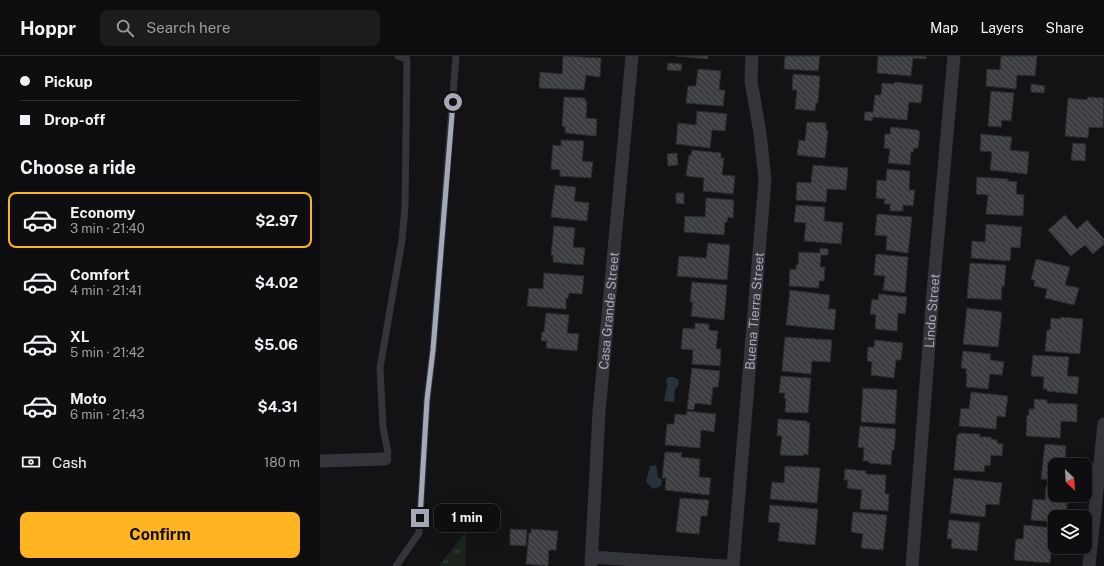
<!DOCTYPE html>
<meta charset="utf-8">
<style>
body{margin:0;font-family:"Public Sans",sans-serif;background:#1c1c1e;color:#f1f3f6;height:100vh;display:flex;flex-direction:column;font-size:15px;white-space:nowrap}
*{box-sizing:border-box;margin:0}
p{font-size:13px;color:#9b9c9f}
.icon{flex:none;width:22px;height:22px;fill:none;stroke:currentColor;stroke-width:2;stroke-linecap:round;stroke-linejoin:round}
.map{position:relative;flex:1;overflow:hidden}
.drawer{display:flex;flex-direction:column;background:#0e0e10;width:320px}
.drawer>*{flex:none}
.top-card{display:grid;align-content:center;height:88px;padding:0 20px;background:#0e0e10}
.needle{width:26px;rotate:155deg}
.buttons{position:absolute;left:728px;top:402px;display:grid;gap:8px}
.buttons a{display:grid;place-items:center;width:44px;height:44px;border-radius:8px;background:#0e0e10;box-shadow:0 4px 16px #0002,0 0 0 1px #2e2e30;font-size:20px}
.end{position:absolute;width:18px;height:18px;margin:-9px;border:5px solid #a3a9b6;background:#111;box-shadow:0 0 0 2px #111}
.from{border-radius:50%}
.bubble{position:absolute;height:28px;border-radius:8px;background:#0e0e10;box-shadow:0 4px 16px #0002,0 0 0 1px #2e2e30;font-size:13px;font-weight:700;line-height:28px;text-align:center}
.top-card b{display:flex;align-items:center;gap:14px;height:38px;font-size:15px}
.top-card b+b{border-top:1px solid #2e2e30}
.top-card i{width:10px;height:10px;background:#f1f3f6}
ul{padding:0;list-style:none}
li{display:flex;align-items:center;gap:12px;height:56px;margin:0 8px 6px;padding:0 12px;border:2px solid transparent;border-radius:8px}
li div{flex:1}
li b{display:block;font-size:15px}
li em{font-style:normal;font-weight:700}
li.current{border-color:#ffb421}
li>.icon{width:36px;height:36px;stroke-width:1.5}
h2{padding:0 20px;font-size:18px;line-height:48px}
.pay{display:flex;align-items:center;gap:10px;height:44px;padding:0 20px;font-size:15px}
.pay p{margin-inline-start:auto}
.cta{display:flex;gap:8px;margin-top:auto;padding:8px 20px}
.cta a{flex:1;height:46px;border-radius:8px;background:#ffb421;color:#111;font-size:16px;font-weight:700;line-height:46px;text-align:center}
header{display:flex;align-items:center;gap:24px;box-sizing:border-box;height:56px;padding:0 20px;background:#0e0e10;border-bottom:1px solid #2e2e30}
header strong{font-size:19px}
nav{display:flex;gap:22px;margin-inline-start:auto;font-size:14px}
.search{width:280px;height:36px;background:#1c1c1e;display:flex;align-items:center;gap:10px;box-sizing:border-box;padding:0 14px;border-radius:8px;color:#9b9c9f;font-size:15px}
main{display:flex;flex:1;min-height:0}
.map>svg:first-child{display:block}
.grass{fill:url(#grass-tufts)}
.water{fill:#28323a}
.building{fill:url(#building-back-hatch);stroke:#2d2d31}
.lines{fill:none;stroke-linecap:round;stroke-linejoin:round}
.lane{stroke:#34353a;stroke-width:7}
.street{stroke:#34353a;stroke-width:13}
.route{stroke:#a3a9b6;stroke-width:5}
.labels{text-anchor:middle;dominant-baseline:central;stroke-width:3;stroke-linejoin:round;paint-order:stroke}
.street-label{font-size:13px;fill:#a3a9b6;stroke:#0e0e10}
</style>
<header>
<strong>Hoppr</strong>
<div class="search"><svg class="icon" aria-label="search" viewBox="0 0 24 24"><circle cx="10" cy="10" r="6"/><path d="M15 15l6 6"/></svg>Search here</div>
<nav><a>Map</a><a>Layers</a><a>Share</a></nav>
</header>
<main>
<section class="drawer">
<div class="top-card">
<b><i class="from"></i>Pickup</b>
<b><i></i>Drop-off</b>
</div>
<h2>Choose a ride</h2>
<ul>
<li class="current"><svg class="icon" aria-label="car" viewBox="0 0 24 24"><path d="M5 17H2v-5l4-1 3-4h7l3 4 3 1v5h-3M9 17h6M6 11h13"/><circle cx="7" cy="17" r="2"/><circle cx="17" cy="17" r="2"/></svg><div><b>Economy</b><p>3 min · 21:40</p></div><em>$2.97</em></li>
<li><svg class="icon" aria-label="car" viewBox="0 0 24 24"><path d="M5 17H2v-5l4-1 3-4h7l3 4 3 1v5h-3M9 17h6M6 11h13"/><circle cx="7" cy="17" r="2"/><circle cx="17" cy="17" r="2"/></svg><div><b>Comfort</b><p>4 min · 21:41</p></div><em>$4.02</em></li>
<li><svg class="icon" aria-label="car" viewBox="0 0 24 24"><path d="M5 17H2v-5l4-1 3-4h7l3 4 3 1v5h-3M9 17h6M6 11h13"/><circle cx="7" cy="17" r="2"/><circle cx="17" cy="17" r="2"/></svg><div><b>XL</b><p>5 min · 21:42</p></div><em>$5.06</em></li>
<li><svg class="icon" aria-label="car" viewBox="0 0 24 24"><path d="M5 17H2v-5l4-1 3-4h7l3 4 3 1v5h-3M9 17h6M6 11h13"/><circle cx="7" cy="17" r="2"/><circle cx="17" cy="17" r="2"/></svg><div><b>Moto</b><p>6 min · 21:43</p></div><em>$4.31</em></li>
</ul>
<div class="pay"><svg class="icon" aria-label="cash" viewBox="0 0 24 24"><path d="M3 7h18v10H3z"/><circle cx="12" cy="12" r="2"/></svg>Cash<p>180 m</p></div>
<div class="cta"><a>Confirm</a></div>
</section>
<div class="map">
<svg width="784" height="510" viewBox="0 0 784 510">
<defs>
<pattern id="grass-tufts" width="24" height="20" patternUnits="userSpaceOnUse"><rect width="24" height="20" fill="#1b231c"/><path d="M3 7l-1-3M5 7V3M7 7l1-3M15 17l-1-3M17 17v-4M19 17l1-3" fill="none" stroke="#39403b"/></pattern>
<pattern id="building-back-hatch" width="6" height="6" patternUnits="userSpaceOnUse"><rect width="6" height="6" fill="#3c3e42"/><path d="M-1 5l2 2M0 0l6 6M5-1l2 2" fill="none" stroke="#55575b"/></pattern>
</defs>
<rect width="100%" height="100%" fill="#131315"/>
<polygon class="grass" points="146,475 145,510 119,510"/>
<g class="water">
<polygon points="349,321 354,321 359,324 358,330 355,333 354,346 344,345 347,329 346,323"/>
<polygon points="336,409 338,421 342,424 341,430 333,433 326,426 330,410"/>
</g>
<g class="building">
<polygon points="243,0 281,2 280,21 266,19 264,34 219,32 220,16 242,18"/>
<polygon points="356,0 388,0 388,3"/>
<polygon points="465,0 500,0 498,15 464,13"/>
<polygon points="558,0 606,0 606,3 593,2 591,20 557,17"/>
<polygon points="681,0 717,0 715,20 697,19 696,33 666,30 667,13 680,14"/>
<polygon points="348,7 362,8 361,15 347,14"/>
<polygon points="378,13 401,15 399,34 405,34 403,50 366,47 368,30 376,30"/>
<polygon points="473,18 500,20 498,47 496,47 495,55 475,53 477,34 472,34"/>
<polygon points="574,26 603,29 601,47 589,46 587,64 553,61 552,65 544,64 545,56 553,56 555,39 561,39 562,27 574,28"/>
<polygon points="711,28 725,30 724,37 711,36"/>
<polygon points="671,35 694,37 691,65 682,64 681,71 668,70"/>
<polygon points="244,41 265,42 265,45 267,45 266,62 277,63 276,80 245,77 245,71 242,70"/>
<polygon points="768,41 784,42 783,72 769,71 768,82 745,80 748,42 767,44"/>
<polygon points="377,55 407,58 405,75 392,74 390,92 356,88 358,67 376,69"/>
<polygon points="487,66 506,67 506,74 508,75 505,102 477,99 479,84 485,85"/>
<polygon points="571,71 598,74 598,75 600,76 598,92 594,92 593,96 591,96 590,109 568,107 570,93 564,92 565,78 570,78"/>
<polygon points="661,78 692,81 690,94 709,96 707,118 670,114 672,96 660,95"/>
<polygon points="241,84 264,85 262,105 273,106 271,122 240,120 240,114 231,113 233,89 241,90"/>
<polygon points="753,87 766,88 765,105 751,104"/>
<polygon points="372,94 401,97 401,102 404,102 402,119 415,120 413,138 383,135 384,122 366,120 369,99 371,99"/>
<polygon points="357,97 358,109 348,110 347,98"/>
<polygon points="493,109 528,112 526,134 507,133 506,146 476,144 477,126 491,127"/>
<polygon points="567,113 590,115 589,134 595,134 593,150 583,149 583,155 570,155 570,148 564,148 565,143 556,142 557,124 566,125"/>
<polygon points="657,121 688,123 688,125 697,126 696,138 704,139 703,160 666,158 668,139 656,138"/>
<polygon points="235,129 256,131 254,145 269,147 267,165 231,161"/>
<polygon points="356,137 364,137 364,148 356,147"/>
<polygon points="386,142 414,144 413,162 408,161 407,166 405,166 404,179 364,176 365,160 385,161"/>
<polygon points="476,149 505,151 504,165 523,167 521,188 484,185 486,167 474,166"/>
<polygon points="557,158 592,161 588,197 566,194 567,180 555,179"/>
<polygon points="745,159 757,173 767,164 784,183 784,188 773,198 765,189 751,200 728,174"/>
<polygon points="666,168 702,171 700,192 691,191 690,205 651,202 652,185 665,186"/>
<polygon points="234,170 255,172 253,191 265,192 263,209 233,206 233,199 231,199"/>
<polygon points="388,187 410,189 407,224 357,220 359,200 386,202"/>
<polygon points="500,192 508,193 508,199 501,199 500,211 505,211 504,225 499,225 499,232 469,230 470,213 476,214 476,209 478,209 479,196 500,197"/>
<polygon points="556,198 588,201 585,237 563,234 565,220 554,219"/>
<polygon points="716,203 750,211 745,229 759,232 754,249 725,242 727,233 714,230 715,224 711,224"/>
<polygon points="650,207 686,209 684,231 682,230 681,244 647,242"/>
<polygon points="224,217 264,220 262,238 249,237 248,242 246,242 246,253 207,250 209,232 223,233"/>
<polygon points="372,226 407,229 404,264 371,260 373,246 370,246"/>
<polygon points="470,234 510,239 508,253 516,253 514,274 466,269"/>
<polygon points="559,238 587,241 585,258 578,257 577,275 555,273 556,259 550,258 552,243 558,244"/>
<polygon points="647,252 682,256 678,291 643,288"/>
<polygon points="226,257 249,259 247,277 259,278 257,295 226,292 227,285 221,285 222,276 224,276"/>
<polygon points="741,261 763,263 760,298 725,295 727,274 730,274 731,262 740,263"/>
<polygon points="375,267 389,268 389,274 398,275 396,293 401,293 400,310 372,308 373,294 361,293 363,272 375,273"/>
<polygon points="465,281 512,284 510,306 492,305 491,318 462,315"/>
<polygon points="555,284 583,287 581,304 576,304 574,322 551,319 552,306 547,305 548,291 554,291"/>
<polygon points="643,295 671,298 670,304 684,306 682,319 670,318 668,333 646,331 647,318 646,318 646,313 641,312"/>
<polygon points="713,299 749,301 747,320 759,321 757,338 727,335 727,333 723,333 724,321 711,320"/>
<polygon points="372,312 400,315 398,331 393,331 391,349 375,347 374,354 367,353"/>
<polygon points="461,320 491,322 488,357 465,356 466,343 464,342 465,337 459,337"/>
<polygon points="543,332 577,334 575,368 541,366"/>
<polygon points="651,336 688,340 685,361 677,360 676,373 639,370 641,352 649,353"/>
<polygon points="714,343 727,344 727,347 757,348 757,366 741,365 740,382 706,380 707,359 709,359 709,353 714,353"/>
<polygon points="367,355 396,358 394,376 381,374 380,392 345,389 347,368 354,368 355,358 366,359"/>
<polygon points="458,363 487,365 487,367 490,367 488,399 484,398 483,400 460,399 462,380 457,380"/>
<polygon points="540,370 576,373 574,394 572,394 571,409 549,407 549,405 543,405 544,392 538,391"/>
<polygon points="639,377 660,378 660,381 671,381 671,383 677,384 677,387 683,388 682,400 671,399 670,410 665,409 664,416 634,414 637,379 639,379"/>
<polygon points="725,388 746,390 745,408 751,409 735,409 735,424 721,423"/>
<polygon points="345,396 362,397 361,401 380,403 379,421 391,422 389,439 345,434 346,422 342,422"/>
<polygon points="465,410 500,412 497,447 450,443 452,426 464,427"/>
<polygon points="525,413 546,415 546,418 566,419 565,438 569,438 568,455 540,453 542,434 527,432 528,424 524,424"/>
<polygon points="634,422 682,427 679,449 666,448 665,461 630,457"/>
<polygon points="726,430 735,430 735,439 748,439 746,461 735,461 735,466 711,464 713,443 725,444"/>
<polygon points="360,442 389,444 387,460 381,460 379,478 356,476"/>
<polygon points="450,449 498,453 495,489 458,485 460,467 448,466"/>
<polygon points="533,456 567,459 563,494 541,492 543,478 531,476"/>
<polygon points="629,464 660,467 657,495 631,492 632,483 627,483"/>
<polygon points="704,469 735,472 735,489 732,489 730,507 694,504 696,483 703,483"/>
<polygon points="190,473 207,474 206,490 190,489"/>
<polygon points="211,473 238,475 236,494 229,494 228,510 206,508 209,477 211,477"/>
</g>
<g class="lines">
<g class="lane">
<polyline points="65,403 68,397 63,371 60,312 82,184 85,151 87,3 78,0"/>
<polyline points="76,510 99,477 107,344 113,294 136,0"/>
</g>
<g class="street">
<polyline points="0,405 65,403"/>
<polyline points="271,501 405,510"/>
<path id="s1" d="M271,510L279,356L312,0"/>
<path id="s2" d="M413,510L445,124L440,77L431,25L432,0"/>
<path id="s3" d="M592,510L613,236L634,0"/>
<polyline points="769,510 784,368"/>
</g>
</g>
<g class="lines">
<polyline class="route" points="100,462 107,344 113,294 133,46"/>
</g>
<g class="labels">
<g class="street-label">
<text stroke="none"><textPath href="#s1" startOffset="256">Casa Grande Street</textPath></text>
<text stroke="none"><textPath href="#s2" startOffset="256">Buena Tierra Street</textPath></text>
<text stroke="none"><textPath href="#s3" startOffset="256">Lindo Street</textPath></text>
</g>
</g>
</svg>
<div class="buttons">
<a><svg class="needle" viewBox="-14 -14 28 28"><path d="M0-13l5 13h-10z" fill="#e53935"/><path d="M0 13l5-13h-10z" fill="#9b9c9f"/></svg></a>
<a><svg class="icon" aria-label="layers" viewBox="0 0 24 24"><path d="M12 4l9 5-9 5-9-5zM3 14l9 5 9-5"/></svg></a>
</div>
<i class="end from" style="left:133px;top:46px"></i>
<i class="end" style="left:100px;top:462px"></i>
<div class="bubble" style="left:114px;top:448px;width:66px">1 min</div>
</div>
</main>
